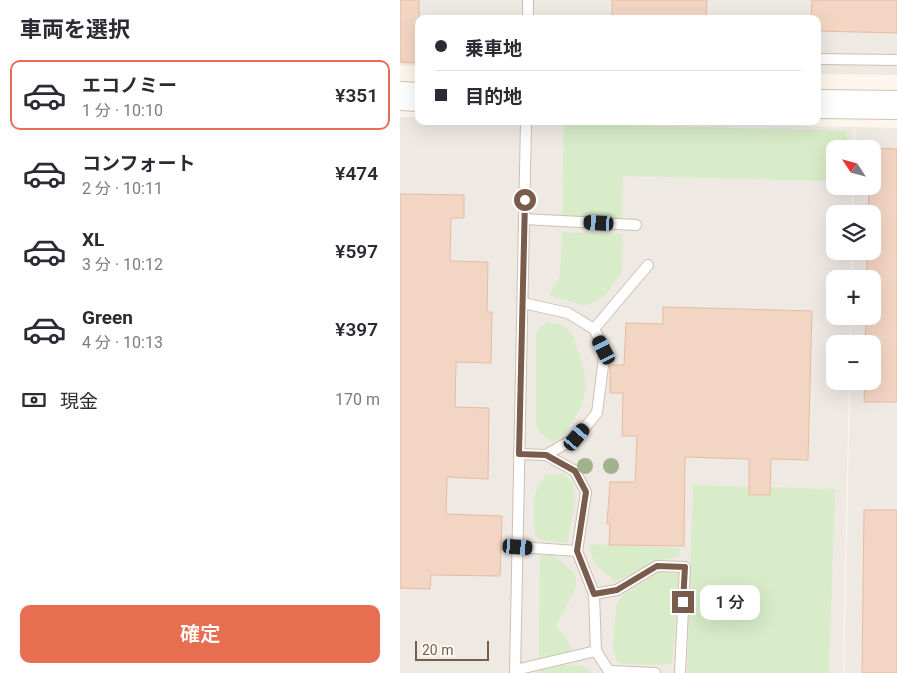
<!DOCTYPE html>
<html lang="ja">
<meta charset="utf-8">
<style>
body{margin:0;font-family:Roboto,"Noto Sans JP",sans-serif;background:#f7f7f7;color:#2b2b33;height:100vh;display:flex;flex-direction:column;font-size:19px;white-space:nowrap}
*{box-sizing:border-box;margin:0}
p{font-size:16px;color:#7c7c81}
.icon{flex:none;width:28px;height:28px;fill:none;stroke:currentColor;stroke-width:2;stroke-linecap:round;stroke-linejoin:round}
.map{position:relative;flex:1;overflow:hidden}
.side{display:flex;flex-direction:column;background:#fff;width:400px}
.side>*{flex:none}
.banner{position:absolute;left:15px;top:15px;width:406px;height:110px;border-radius:10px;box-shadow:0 5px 20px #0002;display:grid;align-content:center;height:110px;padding:0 20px;background:#fff}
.needle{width:32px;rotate:306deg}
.controls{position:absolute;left:426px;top:140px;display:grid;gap:10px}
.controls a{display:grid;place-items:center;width:55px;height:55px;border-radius:10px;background:#fff;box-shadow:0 5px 20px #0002;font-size:25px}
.scale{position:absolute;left:15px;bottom:12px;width:74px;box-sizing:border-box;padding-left:5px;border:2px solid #7a5c4d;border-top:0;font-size:14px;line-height:18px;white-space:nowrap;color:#7a5c4d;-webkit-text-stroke:4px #fffaf3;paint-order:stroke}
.end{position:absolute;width:22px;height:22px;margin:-11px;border:6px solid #7a5c4d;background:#fff;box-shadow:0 0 0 2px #fff}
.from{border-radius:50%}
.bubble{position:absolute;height:35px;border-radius:10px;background:#fff;box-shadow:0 5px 20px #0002;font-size:16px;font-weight:600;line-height:35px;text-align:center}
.car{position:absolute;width:15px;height:30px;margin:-15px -8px;border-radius:6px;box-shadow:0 0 4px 1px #0007;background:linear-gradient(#222 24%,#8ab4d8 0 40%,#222 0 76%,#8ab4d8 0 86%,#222 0)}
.banner b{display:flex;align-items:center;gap:18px;height:48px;font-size:19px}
.banner b+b{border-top:1px solid #e1e1e2}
.banner i{width:12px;height:12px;background:#2b2b33}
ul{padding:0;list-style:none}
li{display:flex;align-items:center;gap:15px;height:70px;margin:0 10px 8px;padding:0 10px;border:2px solid transparent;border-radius:10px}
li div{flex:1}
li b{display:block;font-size:19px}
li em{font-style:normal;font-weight:600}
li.current{border-color:#e76f51}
li>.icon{width:45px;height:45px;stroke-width:1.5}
h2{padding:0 20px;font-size:22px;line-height:60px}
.pay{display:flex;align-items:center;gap:12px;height:55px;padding:0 20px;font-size:19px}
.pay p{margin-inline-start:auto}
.cta{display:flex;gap:10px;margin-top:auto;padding:10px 20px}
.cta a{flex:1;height:58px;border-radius:10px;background:#e76f51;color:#fff;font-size:20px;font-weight:600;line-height:58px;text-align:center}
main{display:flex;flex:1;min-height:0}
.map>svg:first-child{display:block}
.industrial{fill:#efe9e4}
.green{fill:#d8ecc9}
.building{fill:#f3d5c3;stroke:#e6bba3}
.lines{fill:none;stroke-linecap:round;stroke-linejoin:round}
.lane-casing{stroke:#d1beb0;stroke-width:12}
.secondary-casing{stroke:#d6c0b0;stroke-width:30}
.lane{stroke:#fff;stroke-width:10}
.secondary{stroke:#fff;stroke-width:28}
.tree{fill:#a0b28e}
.route{stroke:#7a5c4d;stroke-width:6}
</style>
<main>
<section class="side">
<h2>車両を選択</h2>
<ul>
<li class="current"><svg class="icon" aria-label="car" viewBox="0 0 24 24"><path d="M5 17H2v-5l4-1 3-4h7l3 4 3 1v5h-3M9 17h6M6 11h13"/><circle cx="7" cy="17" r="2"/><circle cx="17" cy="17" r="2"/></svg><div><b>エコノミー</b><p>1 分 · 10:10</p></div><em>¥351</em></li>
<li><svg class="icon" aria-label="car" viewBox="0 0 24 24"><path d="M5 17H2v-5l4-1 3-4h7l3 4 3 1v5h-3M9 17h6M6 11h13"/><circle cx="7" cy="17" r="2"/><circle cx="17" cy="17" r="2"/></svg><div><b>コンフォート</b><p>2 分 · 10:11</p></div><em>¥474</em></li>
<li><svg class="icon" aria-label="car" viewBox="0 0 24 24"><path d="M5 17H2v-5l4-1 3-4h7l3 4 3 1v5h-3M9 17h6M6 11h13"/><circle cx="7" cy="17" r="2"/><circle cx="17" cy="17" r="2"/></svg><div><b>XL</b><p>3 分 · 10:12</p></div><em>¥597</em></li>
<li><svg class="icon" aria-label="car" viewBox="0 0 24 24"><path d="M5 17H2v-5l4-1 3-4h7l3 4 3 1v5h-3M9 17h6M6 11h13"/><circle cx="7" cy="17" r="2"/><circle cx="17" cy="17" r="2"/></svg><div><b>Green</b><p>4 分 · 10:13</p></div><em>¥397</em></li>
</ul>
<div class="pay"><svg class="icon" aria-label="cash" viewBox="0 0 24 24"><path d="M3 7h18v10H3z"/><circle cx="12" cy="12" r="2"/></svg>現金<p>170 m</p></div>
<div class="cta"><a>確定</a></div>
</section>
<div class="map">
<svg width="497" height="673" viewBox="0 0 497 673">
<rect width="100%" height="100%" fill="#fdf6ec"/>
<g class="industrial">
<polygon points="0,0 497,0 497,75 418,74 418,19 19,19 19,66 0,65"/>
<polygon points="0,117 19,117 19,121 182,121 454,127 453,149 435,149 435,186 453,186 452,214 435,214 435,251 451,251 451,279 435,279 435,316 450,316 450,344 435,344 435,381 449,381 443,673 0,673"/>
<polygon points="455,127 497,128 497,673 444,673 450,381 472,381 472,344 451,344 451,316 472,316 472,279 452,279 452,251 472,251 472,214 453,214 454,186 472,186 472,149 454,149"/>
</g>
<g class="green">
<polygon points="164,123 447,131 447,149 435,149 435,181 223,176 222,218 162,217"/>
<polygon points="162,232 223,234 222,271 205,296 190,304 182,305 149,295 160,276"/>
<polygon points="147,323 161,324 173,335 184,370 186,387 181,407 167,431 159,440 151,442 138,430 136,424 136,334 141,327"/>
<path d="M164,474L173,483L175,500L168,541L165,543L147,541L135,537C135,512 129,496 145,475Z"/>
<polygon points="293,485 435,489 429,673 287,673"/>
<path d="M190,544L280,548L279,557C253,558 239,572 216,581C202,571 190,563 190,544Z"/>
<polygon points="151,554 175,573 176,587 156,626 167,640 172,650 139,660 140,555"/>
<polygon points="258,572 279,574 272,663 268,665 223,664 218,662 213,650 216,605 223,595"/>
<polygon points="161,665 183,666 192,673 139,673 139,671"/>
</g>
<g class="building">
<polygon points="0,0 19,0 19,63 0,62"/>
<polygon points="212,0 307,0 306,19 212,19"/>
<polygon points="412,0 497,0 497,33 418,31 418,19 411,19"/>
<polygon points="472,148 497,149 497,402 464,402 465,381 472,381 472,344 465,344 466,316 472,316 472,279 466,279 467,258 472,258 472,214 468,214 469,186 472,186"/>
<polygon points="0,194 64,195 64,218 51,218 50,261 88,262 87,312 92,312 91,363 56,362 55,407 89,408 88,479 47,477 46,514 102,516 100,576 31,575 30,589 0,588"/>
<polygon points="263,307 412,311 408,460 371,459 370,495 349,495 349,459 285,457 284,546 209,545 210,524 207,524 210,482 235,482 237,436 222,436 223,393 210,393 210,365 224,365 226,323 263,324"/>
<polygon points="464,510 497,510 497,673 462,673"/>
</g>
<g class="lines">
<defs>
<g id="lane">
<polyline points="128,19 128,0"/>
<polyline points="418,59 497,60"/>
<polyline points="124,219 236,225"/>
<polyline points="194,329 248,265"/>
<polyline points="119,454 146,455 177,437 197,413 205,350 194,329 168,313 123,303"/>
<polyline points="146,455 175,471 186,492 177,551 194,594 196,651 210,673"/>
<polyline points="118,547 177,551"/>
<polyline points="194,594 217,590 257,566 285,567 280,673"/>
<polyline points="115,670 196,651"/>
<polyline points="210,671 255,673"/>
<polyline points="115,673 126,121"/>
</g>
<g id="secondary">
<polyline points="0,96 19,97"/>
<polyline points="418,104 497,105"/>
</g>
</defs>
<use href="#lane" class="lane-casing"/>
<use href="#secondary" class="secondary-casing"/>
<use href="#lane" class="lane"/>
<use href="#secondary" class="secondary"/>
</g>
<g class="tree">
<circle cx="185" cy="466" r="8"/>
<circle cx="211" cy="466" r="8"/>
</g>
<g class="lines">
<polyline class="route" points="125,200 119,454 146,455 175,471 186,492 177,551 194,594 217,590 257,566 285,567 283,602"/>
</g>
</svg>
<div class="controls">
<a><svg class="needle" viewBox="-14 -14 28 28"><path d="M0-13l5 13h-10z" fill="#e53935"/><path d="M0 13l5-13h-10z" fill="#7c7c81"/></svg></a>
<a><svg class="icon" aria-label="layers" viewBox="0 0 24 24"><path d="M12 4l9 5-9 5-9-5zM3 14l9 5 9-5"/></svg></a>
<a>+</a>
<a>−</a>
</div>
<div class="scale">20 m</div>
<i class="end from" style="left:125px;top:200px"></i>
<i class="end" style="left:283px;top:602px"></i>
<div class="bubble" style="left:300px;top:585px;width:60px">1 分</div>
<i class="car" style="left:199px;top:223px;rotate:273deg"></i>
<i class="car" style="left:204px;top:350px;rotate:333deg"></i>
<i class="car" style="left:177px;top:437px;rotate:40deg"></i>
<i class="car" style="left:118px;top:547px;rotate:94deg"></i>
<div class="banner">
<b><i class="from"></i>乗車地</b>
<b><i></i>目的地</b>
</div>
</div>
</main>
